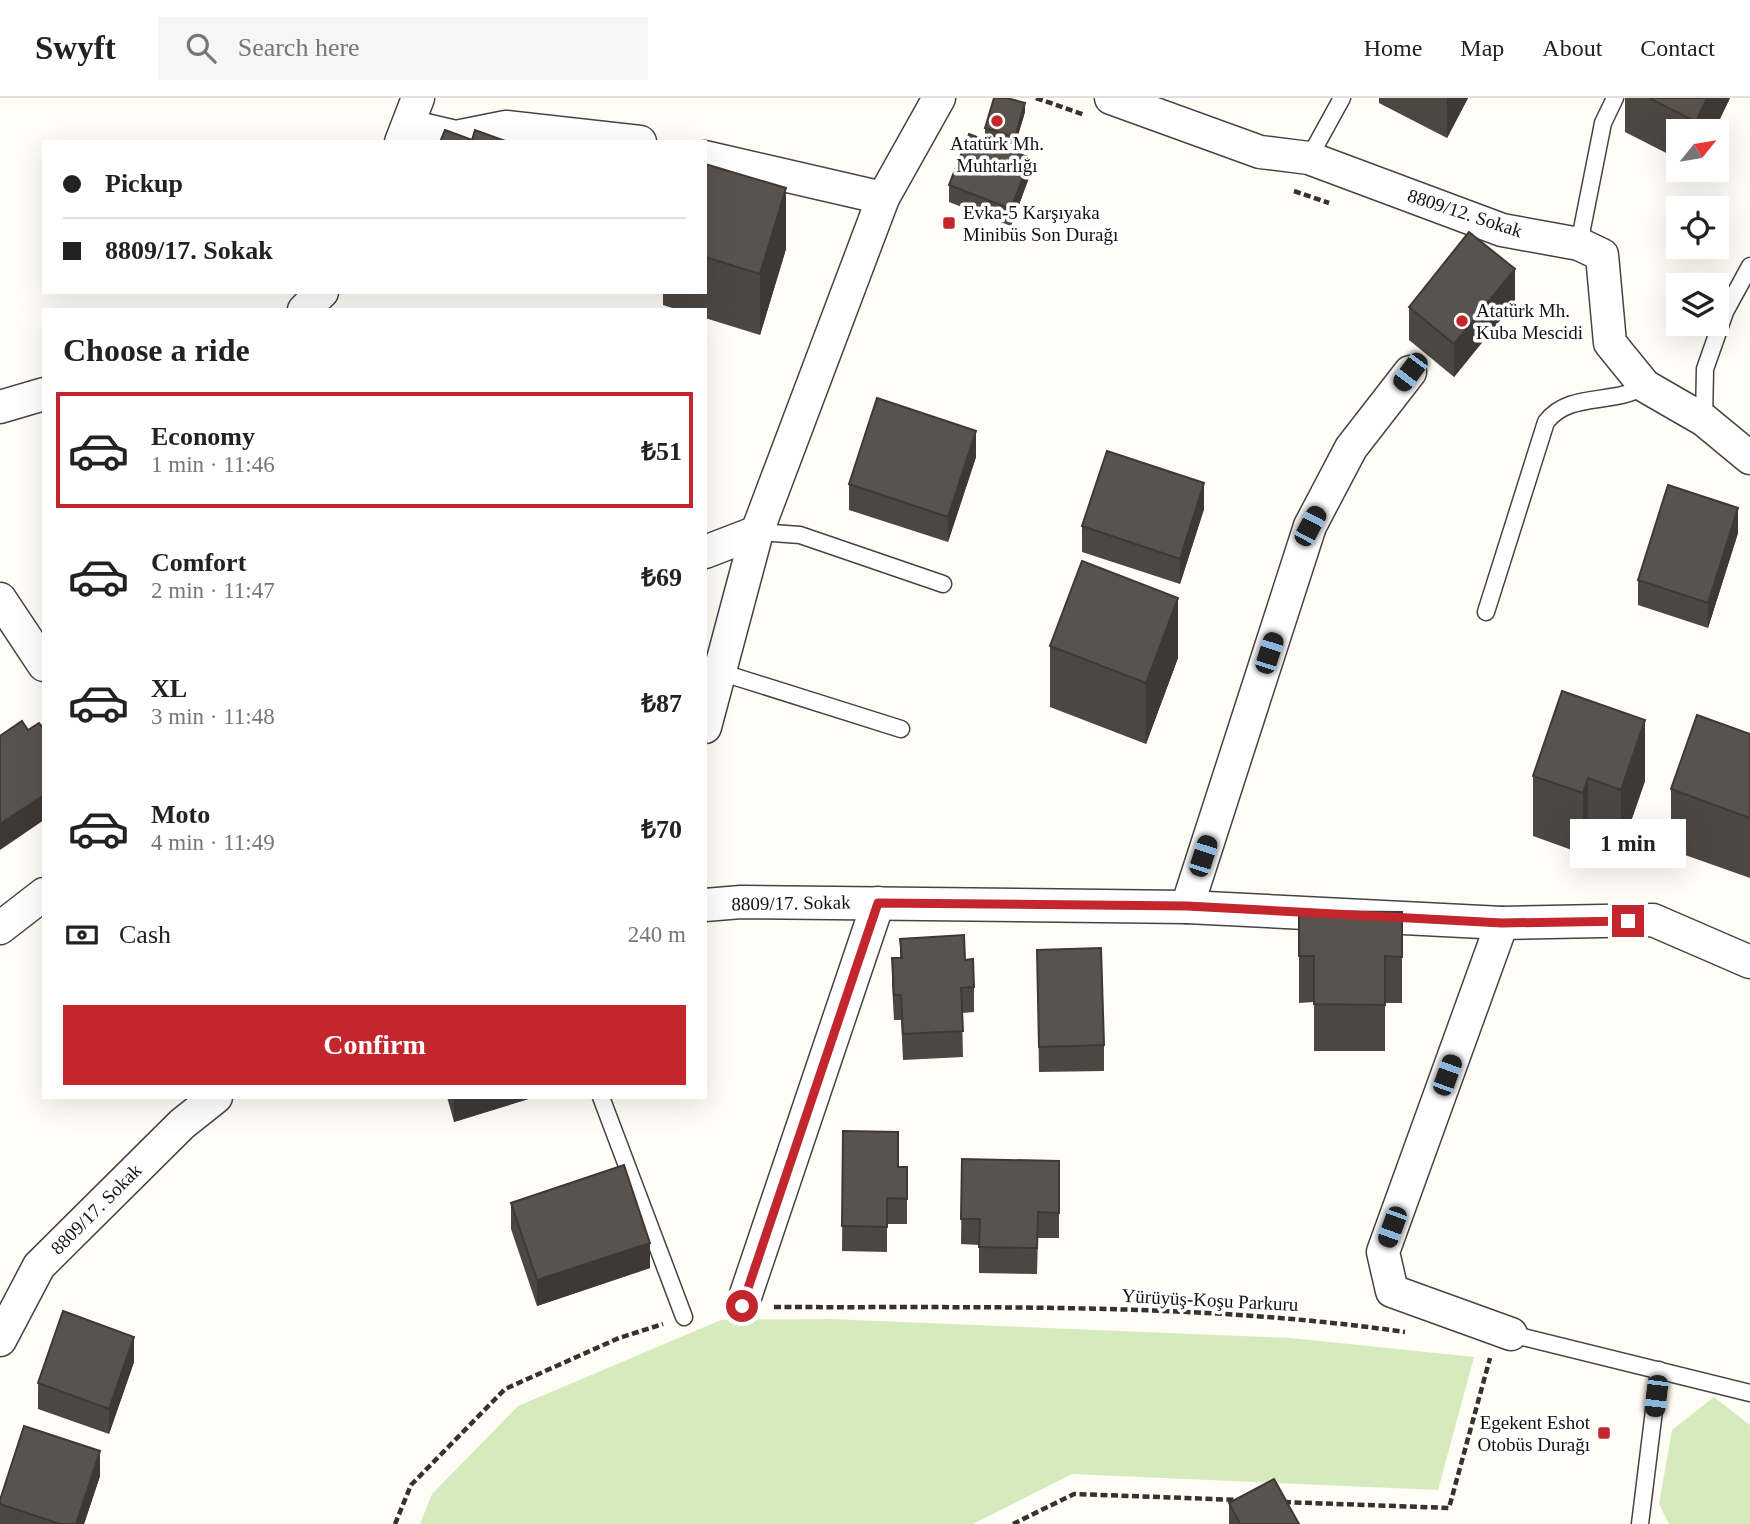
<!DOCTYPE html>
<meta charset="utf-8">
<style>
body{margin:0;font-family:Georgia,serif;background:#f6f6f6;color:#222;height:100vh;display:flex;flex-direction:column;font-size:26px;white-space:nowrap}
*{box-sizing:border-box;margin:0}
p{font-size:23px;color:#767676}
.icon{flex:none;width:38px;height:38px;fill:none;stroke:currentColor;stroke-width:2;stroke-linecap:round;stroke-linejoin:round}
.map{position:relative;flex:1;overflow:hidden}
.sheet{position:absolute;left:42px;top:210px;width:665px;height:791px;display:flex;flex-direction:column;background:#fff;border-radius:0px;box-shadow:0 7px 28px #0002}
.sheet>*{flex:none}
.hud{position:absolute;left:42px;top:42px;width:665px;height:154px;border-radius:0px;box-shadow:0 7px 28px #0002;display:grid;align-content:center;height:154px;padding:0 21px;background:#fff}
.needle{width:46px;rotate:60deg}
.fabs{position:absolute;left:1666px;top:21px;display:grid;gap:14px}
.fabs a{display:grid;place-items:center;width:63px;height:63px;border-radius:0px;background:#fff;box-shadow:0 7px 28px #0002;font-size:35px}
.end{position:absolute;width:32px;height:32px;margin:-16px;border:9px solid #c4262e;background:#fff;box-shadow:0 0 0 4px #fff}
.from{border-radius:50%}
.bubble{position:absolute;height:49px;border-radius:0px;background:#fff;box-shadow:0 7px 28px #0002;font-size:23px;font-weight:800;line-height:49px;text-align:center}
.car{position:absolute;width:21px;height:42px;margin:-21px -10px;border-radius:9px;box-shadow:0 0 5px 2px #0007;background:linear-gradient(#222 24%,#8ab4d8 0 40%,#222 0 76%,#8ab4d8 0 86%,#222 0)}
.hud b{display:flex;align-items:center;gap:24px;height:66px;font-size:26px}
.hud b+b{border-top:2px solid #e0e0e0}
.hud i{width:18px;height:18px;background:#222}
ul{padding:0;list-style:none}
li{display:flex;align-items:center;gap:21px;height:116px;margin:0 14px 10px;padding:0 7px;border:4px solid transparent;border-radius:0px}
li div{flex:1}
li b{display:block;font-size:26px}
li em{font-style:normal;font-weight:800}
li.selected{border-color:#c4262e}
li>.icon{width:63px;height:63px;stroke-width:1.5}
h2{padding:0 21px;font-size:32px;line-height:84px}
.pay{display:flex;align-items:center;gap:18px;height:77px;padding:0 21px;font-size:26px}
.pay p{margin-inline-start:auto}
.primary-button{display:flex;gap:14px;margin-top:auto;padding:14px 21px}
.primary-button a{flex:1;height:80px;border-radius:0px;background:#c4262e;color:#fff;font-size:28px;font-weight:800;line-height:80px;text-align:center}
header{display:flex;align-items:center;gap:42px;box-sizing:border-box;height:98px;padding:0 35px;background:#fff;border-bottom:2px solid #e0e0e0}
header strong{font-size:33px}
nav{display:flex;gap:38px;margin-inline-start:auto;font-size:24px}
.search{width:490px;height:63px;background:#f6f6f6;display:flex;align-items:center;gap:18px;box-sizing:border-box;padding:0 24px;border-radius:0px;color:#767676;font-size:26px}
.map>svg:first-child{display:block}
.green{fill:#d5ebbd}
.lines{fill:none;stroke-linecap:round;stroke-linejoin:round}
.service-casing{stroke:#444;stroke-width:19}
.minor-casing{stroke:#444;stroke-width:35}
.path{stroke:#333;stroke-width:4.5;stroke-dasharray:7 3.5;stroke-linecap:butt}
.service{stroke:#fff;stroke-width:16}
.minor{stroke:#fff;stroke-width:32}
.wall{fill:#4d4742}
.shaded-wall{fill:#3f3936}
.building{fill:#5a524d;stroke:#3f3936;stroke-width:2}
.route{stroke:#c4262e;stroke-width:9}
.poi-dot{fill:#c4262e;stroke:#fff;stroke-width:2.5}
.labels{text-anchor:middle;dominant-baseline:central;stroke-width:7;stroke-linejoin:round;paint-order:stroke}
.poi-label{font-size:19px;fill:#111;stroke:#fff;text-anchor:start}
.street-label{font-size:19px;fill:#111;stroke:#fff}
</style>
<header>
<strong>Swyft</strong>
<div class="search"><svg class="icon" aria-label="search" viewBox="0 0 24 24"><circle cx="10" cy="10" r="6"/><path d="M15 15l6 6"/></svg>Search here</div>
<nav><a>Home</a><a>Map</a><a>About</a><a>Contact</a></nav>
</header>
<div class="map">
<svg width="1750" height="1426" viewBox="0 0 1750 1426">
<rect width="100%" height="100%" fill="#fffdf5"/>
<g class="green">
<polygon points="830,1221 1291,1240 1474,1259 1438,1392 1072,1376 973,1426 420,1426 432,1396 518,1308 721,1222"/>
<polygon points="1714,1299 1750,1327 1750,1426 1669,1426 1659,1406 1672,1332"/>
</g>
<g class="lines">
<defs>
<g id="service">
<polyline points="1309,60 1342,0"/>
<polyline points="1579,146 1603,25 1615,0"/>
<polyline points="1704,322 1705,271 1725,214 1750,168"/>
<polyline points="757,434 800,437 943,486"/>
<path d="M1486,514L1546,324C1570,293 1612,308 1645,288"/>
<polyline points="720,574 901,631"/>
<polyline points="601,999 684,1219"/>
<polyline points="1511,1236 1750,1295"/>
<polyline points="1640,1426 1659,1272"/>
</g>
<g id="minor">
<polyline points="1111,0 1260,54 1309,60 1502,132 1579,146 1602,157 1610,245 1645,288 1704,322 1750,360"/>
<polyline points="409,28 456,39 506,29 640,44"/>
<polyline points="401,44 418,0"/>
<polyline points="705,59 883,100"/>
<polyline points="304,212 322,194"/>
<polyline points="0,309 44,296"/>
<polyline points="705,454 757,434"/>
<polyline points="0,501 44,567"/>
<polyline points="705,629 757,434 883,100 939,0"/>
<polyline points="705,807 741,804 1187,809 1502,825 1653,822 1750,864"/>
<polyline points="1187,809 1310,428 1351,350 1410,274"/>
<polyline points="1502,825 1383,1154 1392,1193 1511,1236"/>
<polyline points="0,830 44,796"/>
<polyline points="742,1208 878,805"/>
<polyline points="0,1242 39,1168 182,1026 216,999"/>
</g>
</defs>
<use href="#service" class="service-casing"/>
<use href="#minor" class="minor-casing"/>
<g class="path">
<polyline points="1036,0 1085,17"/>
<polyline points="1294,93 1329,105"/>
<path d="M774,1209C984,1210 1197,1204 1405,1234"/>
<polyline points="1284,1404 1449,1410 1490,1260"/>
<polyline points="395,1426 411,1387 505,1291 619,1240 663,1226"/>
<polyline points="1013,1426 1074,1396 1240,1402"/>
</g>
<use href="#service" class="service"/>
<use href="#minor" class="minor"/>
</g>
<g class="wall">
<polygon points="1379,0 1468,0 1447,40 1379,5"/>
<polygon points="1625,0 1730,0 1714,33 1678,33 1678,61 1625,34"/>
<polygon points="1025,14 1015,47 985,39 985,30"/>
<polygon points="705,66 786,151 760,237 705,220 705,212 679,212 663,207 663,194 705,194"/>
<polygon points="1030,77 1011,128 949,104 949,87"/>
<polygon points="1515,204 1454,279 1409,242 1409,209"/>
<polygon points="976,359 948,444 849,412 849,386"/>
<polygon points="1204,411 1180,486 1082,454 1082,428"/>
<polygon points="1738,435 1708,530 1638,507 1638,482"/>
<polygon points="1050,548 1178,560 1146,646 1050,609"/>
<polygon points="1750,636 1750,780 1671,752 1671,691"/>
<polygon points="1533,678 1645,683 1621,752 1588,741 1583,756 1533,738"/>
<polygon points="1299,813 1402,814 1402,905 1385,905 1385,953 1314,953 1314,904 1299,905"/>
<polygon points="900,841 965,862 974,889 974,914 962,915 963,959 903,962 901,922 894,922 892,886 892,860 900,860"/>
<polygon points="1037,852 1104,947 1104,973 1039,974"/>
<polygon points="447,999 535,999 454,1024"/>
<polygon points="843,1033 898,1069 907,1069 907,1126 887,1126 887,1154 842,1153"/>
<polygon points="962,1061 1059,1063 1059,1140 1038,1140 1037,1176 979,1175 979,1147 961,1146"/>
<polygon points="511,1105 650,1170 537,1208 511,1131"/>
<polygon points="134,1264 109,1336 38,1311 38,1285"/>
<polygon points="100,1378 84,1426 0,1426 0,1402"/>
<polygon points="1229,1405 1299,1426 1229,1426"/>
</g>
<g class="shaded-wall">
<polygon points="1447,0 1468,0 1447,40"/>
<polygon points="1707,0 1730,0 1714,33 1696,33 1696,24"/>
<polygon points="1025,5 1025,14 1015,47 1015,39"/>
<polygon points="1030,60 1030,77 1011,128 1011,111"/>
<polygon points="786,90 786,151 760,237 760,176"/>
<polygon points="1515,171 1515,204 1454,279 1454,246"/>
<polygon points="976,333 976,359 948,444 948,419"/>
<polygon points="1204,385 1204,411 1180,486 1180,461"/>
<polygon points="1738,410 1738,435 1708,530 1708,505"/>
<polygon points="1178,500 1178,560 1146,646 1146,585"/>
<polygon points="1645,622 1645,683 1621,752 1621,692"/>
<polygon points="1588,680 1588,741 1583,756 1583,695"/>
<polygon points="44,697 44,722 0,752 0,726"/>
<polygon points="454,999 535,999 454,1024"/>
<polygon points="650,1145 650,1170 537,1208 537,1182"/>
<polygon points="134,1239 134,1264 109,1336 109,1311"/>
<polygon points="100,1353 100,1378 84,1426 76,1426"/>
</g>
<g class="building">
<polygon points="994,0 1007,0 1025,5 1015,39 985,30"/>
<polygon points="1649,0 1707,0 1696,24"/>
<polygon points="445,32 472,42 475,32 508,44 440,44"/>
<polygon points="969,36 1030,60 1011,111 949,87"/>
<polygon points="705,66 786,90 760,176 705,159"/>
<polygon points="1469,134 1515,171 1454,246 1409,209"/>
<polygon points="877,300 976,333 948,419 849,386"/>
<polygon points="1107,353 1204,385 1180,461 1082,428"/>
<polygon points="1668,387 1738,410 1708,505 1638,482"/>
<polygon points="1082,463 1178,500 1146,585 1050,548"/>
<polygon points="1562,593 1645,622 1621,692 1588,680 1583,695 1533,678"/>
<polygon points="1697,617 1750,636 1750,720 1671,691"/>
<polygon points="22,623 28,632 39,625 44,631 44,697 0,726 0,638"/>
<polygon points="1299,813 1402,814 1402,859 1385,858 1385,907 1314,906 1314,858 1299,858"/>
<polygon points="964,837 965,862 973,861 974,889 961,890 963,933 903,936 901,897 894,897 892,860 902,860 900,841"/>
<polygon points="1101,850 1104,947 1039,949 1037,852"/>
<polygon points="843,1033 898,1034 898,1069 907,1069 907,1101 887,1100 887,1129 842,1128"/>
<polygon points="962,1061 1059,1063 1059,1115 1038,1114 1037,1150 979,1149 980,1121 961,1121"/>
<polygon points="624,1067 650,1145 537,1182 511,1105"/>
<polygon points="63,1213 134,1239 109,1311 38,1285"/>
<polygon points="24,1328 100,1353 76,1426 60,1426 0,1406 0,1402"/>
<polygon points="1274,1381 1299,1426 1240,1426 1229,1405"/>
</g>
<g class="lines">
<polyline class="route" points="742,1208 878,805 1187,808 1502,825 1628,823"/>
</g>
<g class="poi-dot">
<circle cx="997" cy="23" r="7"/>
<rect x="942" y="118" width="14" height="14" rx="3.5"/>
<circle cx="1462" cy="223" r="7"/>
<rect x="1597" y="1328" width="14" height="14" rx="3.5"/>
</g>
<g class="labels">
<g class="poi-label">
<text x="997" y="45" text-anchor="middle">Atatürk Mh.<tspan x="997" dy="22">Muhtarlığı</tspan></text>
<text x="963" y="114">Evka-5 Karşıyaka<tspan x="963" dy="22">Minibüs Son Durağı</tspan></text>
<text x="1476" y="212">Atatürk Mh.<tspan x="1476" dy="22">Kuba Mescidi</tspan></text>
<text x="1590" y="1324" text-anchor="end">Egekent Eshot<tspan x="1590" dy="22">Otobüs Durağı</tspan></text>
</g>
<g class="street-label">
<text transform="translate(1465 115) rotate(18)">8809/12. Sokak</text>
<text transform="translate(791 805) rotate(-1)">8809/17. Sokak</text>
<text transform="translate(96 1111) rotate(-45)">8809/17. Sokak</text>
<text transform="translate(1210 1202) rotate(3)">Yürüyüş-Koşu Parkuru</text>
</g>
</g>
</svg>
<div class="fabs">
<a><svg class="needle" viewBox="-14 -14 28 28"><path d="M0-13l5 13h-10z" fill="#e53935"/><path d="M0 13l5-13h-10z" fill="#767676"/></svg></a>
<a><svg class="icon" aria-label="locate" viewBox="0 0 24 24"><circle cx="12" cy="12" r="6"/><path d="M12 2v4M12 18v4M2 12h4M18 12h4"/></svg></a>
<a><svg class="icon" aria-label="layers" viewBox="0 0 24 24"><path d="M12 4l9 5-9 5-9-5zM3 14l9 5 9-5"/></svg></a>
</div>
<i class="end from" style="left:742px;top:1208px"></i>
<i class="end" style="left:1628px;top:823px"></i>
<div class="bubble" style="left:1570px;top:721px;width:116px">1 min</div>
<i class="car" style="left:1410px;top:274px;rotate:217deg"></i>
<i class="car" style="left:1310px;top:428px;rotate:28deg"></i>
<i class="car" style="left:1269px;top:555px;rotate:18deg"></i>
<i class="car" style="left:1203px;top:758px;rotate:18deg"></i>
<i class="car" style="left:1447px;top:977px;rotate:20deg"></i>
<i class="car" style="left:1392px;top:1129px;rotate:200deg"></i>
<i class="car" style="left:1656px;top:1298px;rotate:187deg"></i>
<div class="hud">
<b><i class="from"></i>Pickup</b>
<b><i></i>8809/17. Sokak</b>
</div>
<section class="sheet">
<h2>Choose a ride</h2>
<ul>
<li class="selected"><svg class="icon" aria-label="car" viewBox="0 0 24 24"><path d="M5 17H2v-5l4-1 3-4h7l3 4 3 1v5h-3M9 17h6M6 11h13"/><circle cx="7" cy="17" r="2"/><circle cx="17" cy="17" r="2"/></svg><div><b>Economy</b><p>1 min · 11:46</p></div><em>₺51</em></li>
<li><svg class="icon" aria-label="car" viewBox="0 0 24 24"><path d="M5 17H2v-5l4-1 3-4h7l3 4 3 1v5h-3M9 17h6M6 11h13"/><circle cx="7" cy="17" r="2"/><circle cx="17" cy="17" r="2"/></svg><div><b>Comfort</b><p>2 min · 11:47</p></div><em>₺69</em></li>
<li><svg class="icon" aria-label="car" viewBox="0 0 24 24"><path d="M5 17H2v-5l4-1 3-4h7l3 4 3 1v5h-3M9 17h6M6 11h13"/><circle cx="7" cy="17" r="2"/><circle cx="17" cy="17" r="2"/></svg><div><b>XL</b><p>3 min · 11:48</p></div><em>₺87</em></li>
<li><svg class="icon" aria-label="car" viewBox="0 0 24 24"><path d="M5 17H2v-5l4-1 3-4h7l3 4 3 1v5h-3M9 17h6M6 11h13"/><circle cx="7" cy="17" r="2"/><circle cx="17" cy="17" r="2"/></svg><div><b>Moto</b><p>4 min · 11:49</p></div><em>₺70</em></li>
</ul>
<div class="pay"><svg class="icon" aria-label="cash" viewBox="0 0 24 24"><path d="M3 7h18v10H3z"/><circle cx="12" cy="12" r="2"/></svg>Cash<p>240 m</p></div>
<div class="primary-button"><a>Confirm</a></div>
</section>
</div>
